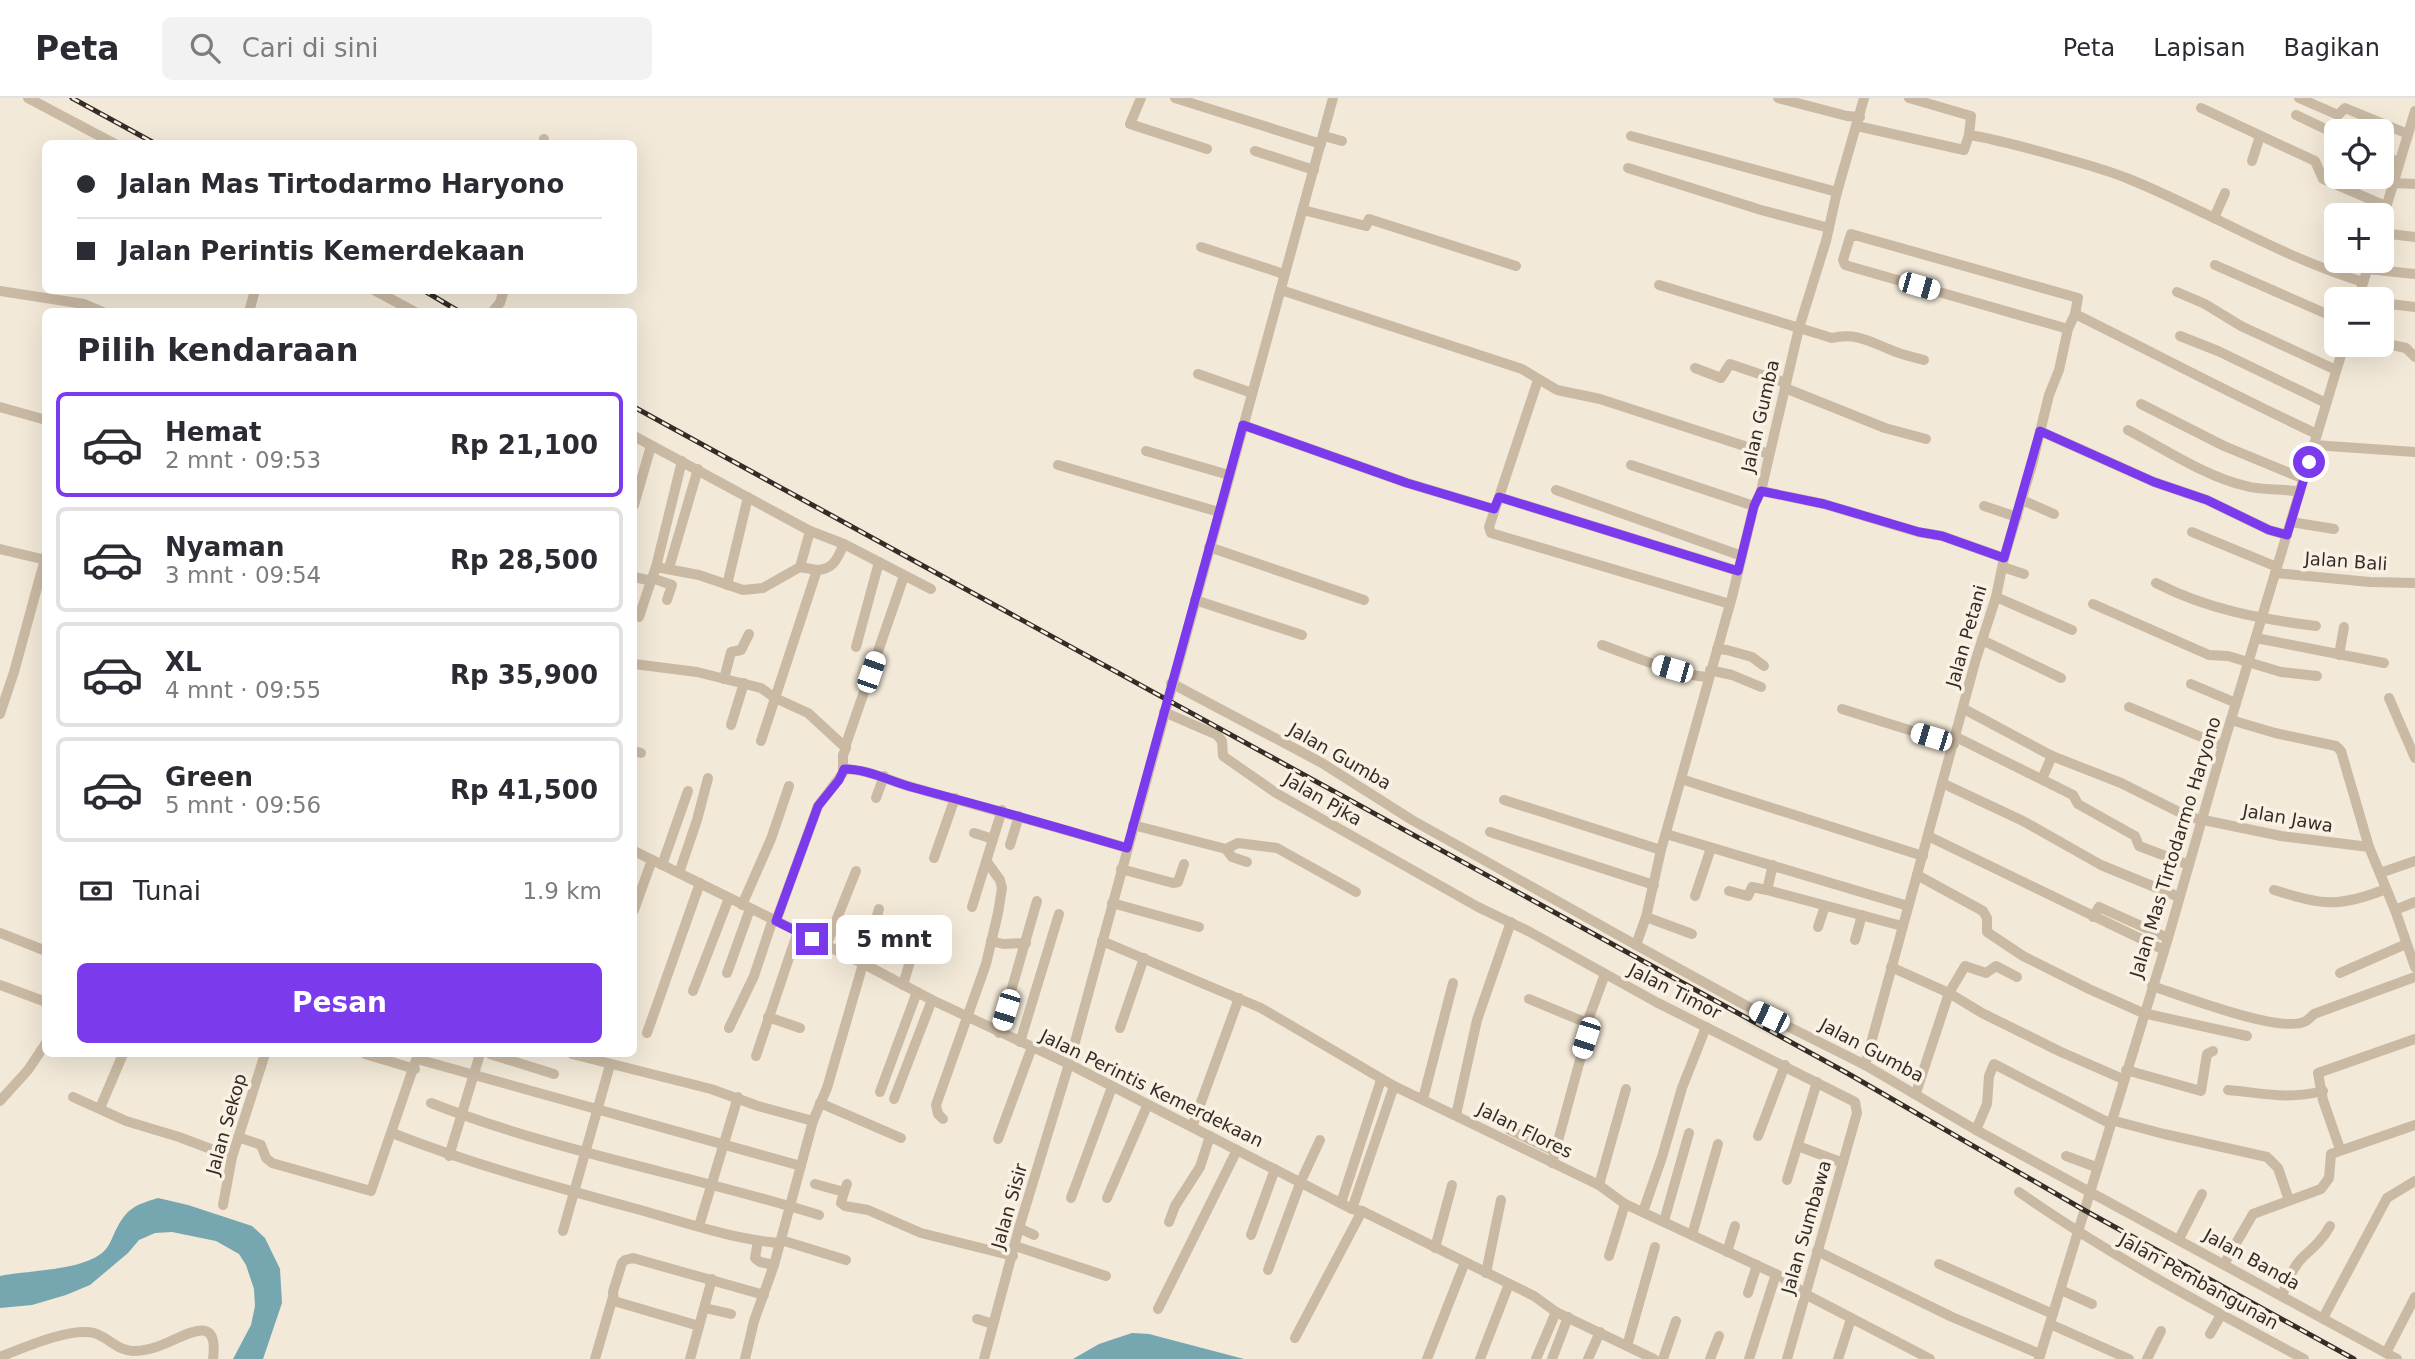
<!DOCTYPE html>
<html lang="id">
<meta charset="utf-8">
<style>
body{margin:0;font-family:"DejaVu Sans",sans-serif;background:#f2f2f3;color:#2b2b33;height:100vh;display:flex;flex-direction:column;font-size:26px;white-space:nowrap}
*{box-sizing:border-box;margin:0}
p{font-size:23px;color:#7c7c81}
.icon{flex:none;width:38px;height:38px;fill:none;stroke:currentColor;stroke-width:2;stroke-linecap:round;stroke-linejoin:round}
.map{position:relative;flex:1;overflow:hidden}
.sheet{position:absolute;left:42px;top:210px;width:595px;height:749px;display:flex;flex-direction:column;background:#fff;border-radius:10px;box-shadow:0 7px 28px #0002}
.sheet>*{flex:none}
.hud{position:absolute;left:42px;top:42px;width:595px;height:154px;border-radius:10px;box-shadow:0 7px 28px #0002;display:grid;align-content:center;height:154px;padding:0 35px;background:#fff}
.tools{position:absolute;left:2324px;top:21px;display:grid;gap:14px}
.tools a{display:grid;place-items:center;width:70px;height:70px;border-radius:10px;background:#fff;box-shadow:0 7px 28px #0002;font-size:35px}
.end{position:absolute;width:32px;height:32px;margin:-16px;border:9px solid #7c3aed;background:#fff;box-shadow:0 0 0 4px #fff}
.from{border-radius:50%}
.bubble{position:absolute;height:49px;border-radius:10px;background:#fff;box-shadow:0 7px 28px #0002;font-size:23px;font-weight:600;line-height:49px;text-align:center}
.car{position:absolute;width:21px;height:42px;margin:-21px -10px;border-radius:9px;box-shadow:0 0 5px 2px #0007;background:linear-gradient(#fff 24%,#345 0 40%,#fff 0 76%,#345 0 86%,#fff 0)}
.hud b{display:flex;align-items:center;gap:24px;height:66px;font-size:26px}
.hud b+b{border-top:2px solid #e1e1e2}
.hud i{width:18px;height:18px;background:#2b2b33}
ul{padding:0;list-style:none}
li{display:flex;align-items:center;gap:21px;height:105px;margin:0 14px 10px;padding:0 21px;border:4px solid #e1e1e2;border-radius:10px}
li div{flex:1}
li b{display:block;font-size:26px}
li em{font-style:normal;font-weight:600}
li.on{border-color:#7c3aed}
li>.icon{width:63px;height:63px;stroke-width:1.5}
h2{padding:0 35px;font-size:32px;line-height:84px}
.pay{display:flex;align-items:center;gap:18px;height:77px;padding:0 35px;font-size:26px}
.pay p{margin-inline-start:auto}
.primary-button{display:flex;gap:14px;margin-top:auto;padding:14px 35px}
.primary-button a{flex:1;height:80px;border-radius:10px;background:#7c3aed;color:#fff;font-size:28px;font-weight:600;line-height:80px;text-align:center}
header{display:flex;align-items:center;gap:42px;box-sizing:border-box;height:98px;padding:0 35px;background:#fff;border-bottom:2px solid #e1e1e2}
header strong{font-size:33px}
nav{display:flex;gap:38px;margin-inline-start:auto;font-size:24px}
.search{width:490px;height:63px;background:#f2f2f3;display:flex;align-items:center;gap:18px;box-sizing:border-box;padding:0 24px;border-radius:10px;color:#7c7c81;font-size:26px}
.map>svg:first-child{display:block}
.water{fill:#76a6af}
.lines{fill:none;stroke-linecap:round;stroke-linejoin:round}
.minor{stroke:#cabaa4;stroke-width:10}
.rail-casing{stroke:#352c26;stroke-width:5}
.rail{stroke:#f9f2e4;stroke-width:2.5;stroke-dasharray:8;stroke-linecap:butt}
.route{stroke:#7c3aed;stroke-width:9}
.labels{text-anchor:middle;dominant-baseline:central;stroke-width:7;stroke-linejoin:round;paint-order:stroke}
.street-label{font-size:18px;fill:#352c26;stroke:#f9f2e4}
</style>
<header>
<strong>Peta</strong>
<div class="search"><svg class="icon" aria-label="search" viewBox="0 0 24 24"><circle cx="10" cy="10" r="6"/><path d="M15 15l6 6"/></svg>Cari di sini</div>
<nav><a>Peta</a><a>Lapisan</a><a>Bagikan</a></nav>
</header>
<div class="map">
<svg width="2415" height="1261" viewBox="0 0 2415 1261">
<rect width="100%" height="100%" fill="#f2e9d8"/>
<g class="water">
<path d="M158,1100L188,1107L252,1128L265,1140L280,1171L282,1205L263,1261H233L251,1227L255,1208L254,1191L246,1167L239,1156L216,1143L172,1134L155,1135L139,1142L128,1155L90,1187L66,1197L32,1207L0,1210V1178C29,1172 79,1173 102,1155C108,1150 111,1143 114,1136C126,1111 132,1108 158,1100Z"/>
<polygon points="1132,1235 1149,1236 1244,1261 1073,1261 1099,1246"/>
</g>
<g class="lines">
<g class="minor">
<polyline points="28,0 115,46"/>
<polyline points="1141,0 1130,26 1207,51"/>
<polyline points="1175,0 1321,46"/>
<polyline points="1778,0 1847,18 1860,19"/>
<path d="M1909,0L1971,18L1969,37C2001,42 2031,51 2063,60C2085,66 2107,72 2129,81C2208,113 2281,159 2363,184"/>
<polyline points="2299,0 2338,17 2345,10 2408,36"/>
<polyline points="2201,10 2315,63 2323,81 2386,108"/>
<polyline points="2296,17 2336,36"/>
<polyline points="1857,28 1964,52 1969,37"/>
<polyline points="1324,38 1342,43"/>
<polyline points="1631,38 1837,94"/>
<polyline points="543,46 544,41"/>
<polyline points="1255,53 1314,72"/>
<polyline points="2382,56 2399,65"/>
<polyline points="2252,63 2260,38"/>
<polyline points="1628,70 1761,112 1829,130"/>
<polyline points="2393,85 2415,86"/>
<polyline points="1303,112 1366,128 1369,121 1516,168"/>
<polyline points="2214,120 2225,95"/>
<polyline points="2382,123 2415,13"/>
<polyline points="2382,135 2415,139"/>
<polyline points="1201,149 1284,176"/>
<polyline points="2215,167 2336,220"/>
<polyline points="2367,171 2415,176"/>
<path d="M1659,187L1832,240C1855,234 1871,244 1891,252C1902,257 1913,259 1924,262"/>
<polyline points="374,192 415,214"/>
<polyline points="1281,192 1522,271 1557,292 1600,301 1769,356"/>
<polyline points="0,193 84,206 103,214"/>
<polyline points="2177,194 2205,206 2241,228 2336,272"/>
<polyline points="2358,201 2370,163"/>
<polyline points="2382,205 2415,209"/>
<polyline points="249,214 255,192"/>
<polyline points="492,214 500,205 504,192"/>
<path d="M2075,216C2156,256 2235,298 2317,336"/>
<polyline points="2180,238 2218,253 2326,305"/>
<polyline points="2382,245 2406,250 2415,259"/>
<polyline points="1695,270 1721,280 1730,266 1786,285"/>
<polyline points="1198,276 1252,295"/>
<polyline points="1538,282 1489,429 1491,435 1730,506"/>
<polyline points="1785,290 1885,330 1926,341"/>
<polyline points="2141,306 2224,348 2304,381"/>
<polyline points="0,309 46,322"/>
<polyline points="1243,327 1407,385 1494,411"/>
<path d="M2128,332C2165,351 2204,378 2246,388C2263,393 2282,390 2300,394"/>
<polyline points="2040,333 2154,384 2207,402 2269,432 2287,437"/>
<polyline points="634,338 810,433 844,446 931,491"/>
<polyline points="2314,347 2415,354"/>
<polyline points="1146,353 1229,377"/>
<polyline points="1058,367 1219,414"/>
<polyline points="1631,367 1754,408"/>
<polyline points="1556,392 1742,458"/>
<polyline points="1761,393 1824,406 1918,434 1942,438 2004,460"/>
<polyline points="1499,399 1738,473"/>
<polyline points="2022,402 2054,416"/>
<polyline points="634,407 651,348"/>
<polyline points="1984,408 2017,419"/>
<polyline points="2291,424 2334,431"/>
<polyline points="2192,434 2277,469"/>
<polyline points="1209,449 1364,502"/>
<polyline points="0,451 46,462"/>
<polyline points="656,469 682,363"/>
<polyline points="800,469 810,433"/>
<polyline points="2003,469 2024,476"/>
<polyline points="669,470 698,371"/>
<path d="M817,472C834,471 837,461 844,446"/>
<polyline points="2275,475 2370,484 2415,485"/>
<polyline points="634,479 648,482 652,480 656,469 699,477 743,492 763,490 800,469 817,472 761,643"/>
<path d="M2156,485C2206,511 2260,521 2316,528"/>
<polyline points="727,487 748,399"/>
<polyline points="1996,499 2072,532"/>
<polyline points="1195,502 1302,537"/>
<polyline points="2093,506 2209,557 2228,558 2281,574 2317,578"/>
<polyline points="639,519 652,480 672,487 667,502"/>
<polyline points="2256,540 2384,565"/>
<polyline points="1982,542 2061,580"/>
<path d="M1602,547C1636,559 1672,576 1708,579"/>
<polyline points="856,549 879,464"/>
<polyline points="1717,551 1727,552 1752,559 1764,568"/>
<polyline points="2339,557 2344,529"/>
<polyline points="634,566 697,574 761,590 775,600 808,615 846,650 843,657 843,675 818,708 776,823"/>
<polyline points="1710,572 1732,577 1761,589"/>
<polyline points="724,581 731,554 741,552 749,536"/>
<polyline points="1171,585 1322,665 1412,722 1636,847 1745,907 1865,967 1976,1032 2397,1261"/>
<polyline points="2191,586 2236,605"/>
<polyline points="2389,600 2415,660"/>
<polyline points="2129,609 2223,648"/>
<polyline points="1842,611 1954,646"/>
<polyline points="1964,611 2052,658 2121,685 2189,719 2281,738 2369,749 2395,812 2415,869"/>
<polyline points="1164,614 1217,637 1222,643 1223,658 1276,695 1478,809 1530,834 1656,904 1855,1004 1857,1015 1787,1261"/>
<polyline points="0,616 14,574 46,457"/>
<polyline points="2231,622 2275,635 2336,648 2341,653 2369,749"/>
<polyline points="731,627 744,585"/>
<polyline points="1956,639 2073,697 2078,706 2135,738 2139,748 2189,767"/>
<polyline points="845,649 904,478"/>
<polyline points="634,653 641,655"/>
<path d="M843,671C869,671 891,684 915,690C986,710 1057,729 1127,750"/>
<polyline points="1681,681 1923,758"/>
<polyline points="2042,681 2052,658"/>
<polyline points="1942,685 2023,723 2101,767 2179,799"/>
<polyline points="876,700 884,678"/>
<polyline points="1504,702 1661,752"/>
<polyline points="1133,727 1226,751 1238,745 1277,750 1356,794"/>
<polyline points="1490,734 1654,787"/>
<polyline points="974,735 993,741"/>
<polyline points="1666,736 1908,808"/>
<polyline points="1928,738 2164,852"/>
<polyline points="1010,747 1019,718"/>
<polyline points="1226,751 1232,759 1247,764"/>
<polyline points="634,753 862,865 932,902 1069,966 1352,1111 1362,1113 1534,1198 1556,1214 1654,1261"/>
<polyline points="934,760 955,700"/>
<polyline points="662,767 688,693"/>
<polyline points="1773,767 1767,792 1902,828"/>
<polyline points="1121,771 1173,785 1178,784 1184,766"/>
<polyline points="679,775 697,722 708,680"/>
<polyline points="2380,775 2415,763"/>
<polyline points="1917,777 1983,813 1987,820 1987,834 2023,858 2089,891 2143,915 2247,938"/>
<path d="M2274,792C2323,807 2338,810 2386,791"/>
<polyline points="1729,793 1748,798 1752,789 1767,792"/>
<polyline points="1695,798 1711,750"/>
<polyline points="1112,805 1199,829"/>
<polyline points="742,807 771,741 789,688"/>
<polyline points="972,809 1002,712"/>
<polyline points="634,812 652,762"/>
<polyline points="2395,812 2415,804"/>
<polyline points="1646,819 1692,836"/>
<polyline points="2093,819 2099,809 2168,840"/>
<polyline points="1818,829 1825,808"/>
<polyline points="0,835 46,853"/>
<polyline points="1855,842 1862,817"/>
<polyline points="991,843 1003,846 1026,845"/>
<polyline points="1102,843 1261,910 1394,988 1599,1087 1625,1106 1782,1179 1805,1196 1930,1261"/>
<polyline points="1636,847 1646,819 1661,752 1732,499 1754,408 1761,393 1799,230 1826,143 1837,94 1864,0"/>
<polyline points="826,848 856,773"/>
<polyline points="1891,869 1949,895 1982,915 2061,954 2123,981"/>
<polyline points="727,875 750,811"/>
<polyline points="2340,875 2406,846"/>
<polyline points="0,887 46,904"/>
<polyline points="903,887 922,823"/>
<path d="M2152,888C2180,897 2282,937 2306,923C2309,921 2312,918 2314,916L2415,879"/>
<polyline points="693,893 729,800"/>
<polyline points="1529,901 1587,925"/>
<polyline points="768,919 800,930"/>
<polyline points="729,930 754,878 773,821"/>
<polyline points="1120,930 1144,860"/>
<polyline points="647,935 700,785"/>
<polyline points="999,935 1037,803"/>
<polyline points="1020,944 1059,816"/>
<polyline points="365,956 415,971"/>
<polyline points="490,956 554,976"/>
<polyline points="572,956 711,991 758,1008 813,1023"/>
<polyline points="756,958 798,833"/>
<polyline points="417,961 801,1068"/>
<polyline points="1865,967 1976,561 1996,499 2004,460 2032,367 2049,297 2059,272 2068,231 2075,216 2078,200 1851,136 1843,162 1845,167 2068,231"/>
<polyline points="2126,972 2201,993 2207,956 2213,953"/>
<path d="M2228,992C2264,995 2286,1002 2323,993"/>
<polyline points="880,994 917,894"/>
<polyline points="1916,995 1949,895 1965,868 1986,875 1996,868 2017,879"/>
<polyline points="73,999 126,1023 179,1039 232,1059"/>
<polyline points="894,1001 932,902"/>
<polyline points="1423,1001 1453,885"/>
<polyline points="0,1003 28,972 46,945"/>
<path d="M431,1005C556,1054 691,1077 819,1117"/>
<polyline points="820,1005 901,1040"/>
<polyline points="100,1010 123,956"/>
<polyline points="1456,1017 1477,922 1511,824"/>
<polyline points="943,1021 938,1016 936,1007 986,866 998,815 1002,790 1000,782 987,764"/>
<polyline points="2111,1022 2164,1036 2267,1059 2278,1070 2289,1102"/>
<polyline points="1192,1029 1239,900"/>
<polyline points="1510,1032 1554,1053"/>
<polyline points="1976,1032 1987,1006 1989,978 1994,966 2109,1025"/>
<path d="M392,1035C471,1066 552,1088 633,1110C681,1123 730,1141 780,1145"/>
<polyline points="1758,1038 1785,967"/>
<polyline points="238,1039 261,1047 266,1060 272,1065 371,1093 418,956"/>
<polyline points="998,1041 1032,949"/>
<polyline points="1798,1048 1843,1065"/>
<polyline points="2340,1051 2323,1002 2318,975 2415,941"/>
<polyline points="449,1058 480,956"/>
<polyline points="2066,1058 2096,1069"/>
<polyline points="1552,1065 1586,940 1587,925 1605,876"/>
<polyline points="1787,1082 1817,984"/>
<polyline points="815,1086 844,1094 847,1086"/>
<polyline points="1599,1087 1626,991"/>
<polyline points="844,1094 841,1105 845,1108 868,1112 921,1135 1013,1158"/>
<path d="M2019,1094C2109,1157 2207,1209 2304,1261"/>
<polyline points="1071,1100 1112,989"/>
<polyline points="1107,1100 1147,1008"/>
<polyline points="1341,1105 1381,982"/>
<polyline points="223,1107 232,1059 265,956"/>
<polyline points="1352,1111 1394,988"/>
<polyline points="1643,1114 1662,1059 1682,990 1706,929"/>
<polyline points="1664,1123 1689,1035"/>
<polyline points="1169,1124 1175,1108 1200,1069 1210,1038"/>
<polyline points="699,1128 738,999"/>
<polyline points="1019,1130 1034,1137"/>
<polyline points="563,1133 610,967"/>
<polyline points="1251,1137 1275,1071"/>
<polyline points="1692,1137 1718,1046"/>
<polyline points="2179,1141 2202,1096"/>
<polyline points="781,1142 846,1162"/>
<polyline points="758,1143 755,1160 760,1164 774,1167"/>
<polyline points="1015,1148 1106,1178"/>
<polyline points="1435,1150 1452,1087"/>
<polyline points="1817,1153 1952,1219 2040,1256"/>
<polyline points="1727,1154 1735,1128"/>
<polyline points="1609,1158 1625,1106"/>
<polyline points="1939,1166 2053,1216"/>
<polyline points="2224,1166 2253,1116 2321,1091 2329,1080 2331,1056 2415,1027"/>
<polyline points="1268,1172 1301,1083 1320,1042"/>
<polyline points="1486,1175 1501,1102"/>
<polyline points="2061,1192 2092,1206"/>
<polyline points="1748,1195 1757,1167"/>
<path d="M2282,1198C2287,1184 2293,1168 2304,1158C2314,1149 2324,1140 2330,1128"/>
<polyline points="705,1210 731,1216"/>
<polyline points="1158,1211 1237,1052"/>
<polyline points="2323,1220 2387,1100 2415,1083"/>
<polyline points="977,1221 993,1226"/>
<polyline points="2050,1226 2129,1261"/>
<polyline points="699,1228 614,1203 613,1194 622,1165 625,1162 633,1160 764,1197"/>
<polyline points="2210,1236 2221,1217"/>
<polyline points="1295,1240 1362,1113"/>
<polyline points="1627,1248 1655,1149"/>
<polyline points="2386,1255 2415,1199"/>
<path d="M0,1259C23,1250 70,1229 94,1235C108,1239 118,1253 133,1253C143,1253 155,1250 164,1246C189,1236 219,1215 213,1261"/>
<polyline points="595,1261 613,1199"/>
<polyline points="690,1261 712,1181"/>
<polyline points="745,1261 754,1223 774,1167 813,1023 827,990 879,811"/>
<polyline points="984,1261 1019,1130 1069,966 1333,0"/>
<polyline points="1427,1261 1465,1164"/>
<polyline points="1480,1261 1509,1186"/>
<polyline points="1536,1261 1556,1214"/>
<polyline points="1552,1261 1568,1219"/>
<polyline points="1588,1261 1600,1234"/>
<polyline points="1663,1261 1676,1223"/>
<polyline points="1710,1261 1719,1238"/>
<polyline points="1749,1261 1776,1176"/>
<polyline points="1838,1261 1851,1221"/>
<polyline points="2039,1261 2168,840 2223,648 2344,247"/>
<polyline points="2147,1261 2161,1233"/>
</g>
<defs>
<g id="rail">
<polyline points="72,0 156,46"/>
<polyline points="423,192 460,214"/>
<polyline points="634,309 1847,975 2084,1112 2354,1261"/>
</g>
</defs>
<use href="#rail" class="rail-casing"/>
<use href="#rail" class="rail"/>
</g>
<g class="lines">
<path class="route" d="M812,841L776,823L818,708L839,682L844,671C869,671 891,684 915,690C986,709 1057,729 1127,750L1243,327L1407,385L1494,411L1499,399L1738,473L1754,408L1761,393L1824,406L1919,434L1942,438L2004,460L2040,333L2154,384L2207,402L2269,432L2287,437L2309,364"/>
</g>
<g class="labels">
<g class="street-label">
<text transform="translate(1760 318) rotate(-77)">Jalan Gumba</text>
<text transform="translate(2346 463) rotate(4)">Jalan Bali</text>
<text transform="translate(1966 538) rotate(-74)">Jalan Petani</text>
<text transform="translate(1340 658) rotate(30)">Jalan Gumba</text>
<text transform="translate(1323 701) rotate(30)">Jalan Pjka</text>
<text transform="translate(2288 720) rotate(10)">Jalan Jawa</text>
<text transform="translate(2175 749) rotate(-73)">Jalan Mas Tirtodarmo Haryono</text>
<text transform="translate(1675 893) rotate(27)">Jalan Timor</text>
<text transform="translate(1872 952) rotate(28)">Jalan Gumba</text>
<text transform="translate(1152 990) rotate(26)">Jalan Perintis Kemerdekaan</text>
<text transform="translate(226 1026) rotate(-74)">Jalan Sekop</text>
<text transform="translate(1525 1032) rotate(26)">Jalan Flores</text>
<text transform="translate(1009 1108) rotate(-74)">Jalan Sisir</text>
<text transform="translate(1806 1129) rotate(-74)">Jalan Sumbawa</text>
<text transform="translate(2252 1161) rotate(29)">Jalan Banda</text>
<text transform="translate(2199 1183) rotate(29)">Jalan Pembangunan</text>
</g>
</g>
</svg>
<div class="tools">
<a><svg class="icon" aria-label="locate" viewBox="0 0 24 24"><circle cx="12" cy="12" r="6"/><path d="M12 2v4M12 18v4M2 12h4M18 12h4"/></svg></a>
<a>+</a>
<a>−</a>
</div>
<i class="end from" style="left:2309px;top:364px"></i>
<i class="end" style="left:812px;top:841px"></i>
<div class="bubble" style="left:836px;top:817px;width:116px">5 mnt</div>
<i class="car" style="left:1919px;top:188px;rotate:106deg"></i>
<i class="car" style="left:1672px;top:571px;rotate:286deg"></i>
<i class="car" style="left:871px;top:574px;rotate:19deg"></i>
<i class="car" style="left:1931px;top:639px;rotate:287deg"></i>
<i class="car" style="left:1006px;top:912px;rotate:197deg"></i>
<i class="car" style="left:1769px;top:919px;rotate:296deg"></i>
<i class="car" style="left:1586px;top:940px;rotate:198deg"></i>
<div class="hud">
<b><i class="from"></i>Jalan Mas Tirtodarmo Haryono</b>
<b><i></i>Jalan Perintis Kemerdekaan</b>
</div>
<section class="sheet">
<h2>Pilih kendaraan</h2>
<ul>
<li class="on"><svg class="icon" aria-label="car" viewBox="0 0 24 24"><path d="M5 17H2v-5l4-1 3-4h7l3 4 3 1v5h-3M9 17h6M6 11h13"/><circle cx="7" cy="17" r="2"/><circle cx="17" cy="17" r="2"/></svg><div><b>Hemat</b><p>2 mnt · 09:53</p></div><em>Rp 21,100</em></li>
<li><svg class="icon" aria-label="car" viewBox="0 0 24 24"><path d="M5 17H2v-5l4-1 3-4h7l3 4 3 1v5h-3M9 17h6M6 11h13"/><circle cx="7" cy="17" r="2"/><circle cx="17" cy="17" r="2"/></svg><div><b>Nyaman</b><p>3 mnt · 09:54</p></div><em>Rp 28,500</em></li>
<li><svg class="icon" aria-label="car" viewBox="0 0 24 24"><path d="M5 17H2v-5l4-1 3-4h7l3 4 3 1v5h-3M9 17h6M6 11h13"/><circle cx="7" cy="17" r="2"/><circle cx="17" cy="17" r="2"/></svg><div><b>XL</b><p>4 mnt · 09:55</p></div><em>Rp 35,900</em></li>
<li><svg class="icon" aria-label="car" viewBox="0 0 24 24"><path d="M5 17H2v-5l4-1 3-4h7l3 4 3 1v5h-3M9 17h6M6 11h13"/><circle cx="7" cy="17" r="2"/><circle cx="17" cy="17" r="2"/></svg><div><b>Green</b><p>5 mnt · 09:56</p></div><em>Rp 41,500</em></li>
</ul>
<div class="pay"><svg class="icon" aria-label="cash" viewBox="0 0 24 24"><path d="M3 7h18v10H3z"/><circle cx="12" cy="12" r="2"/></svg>Tunai<p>1.9 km</p></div>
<div class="primary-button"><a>Pesan</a></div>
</section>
</div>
